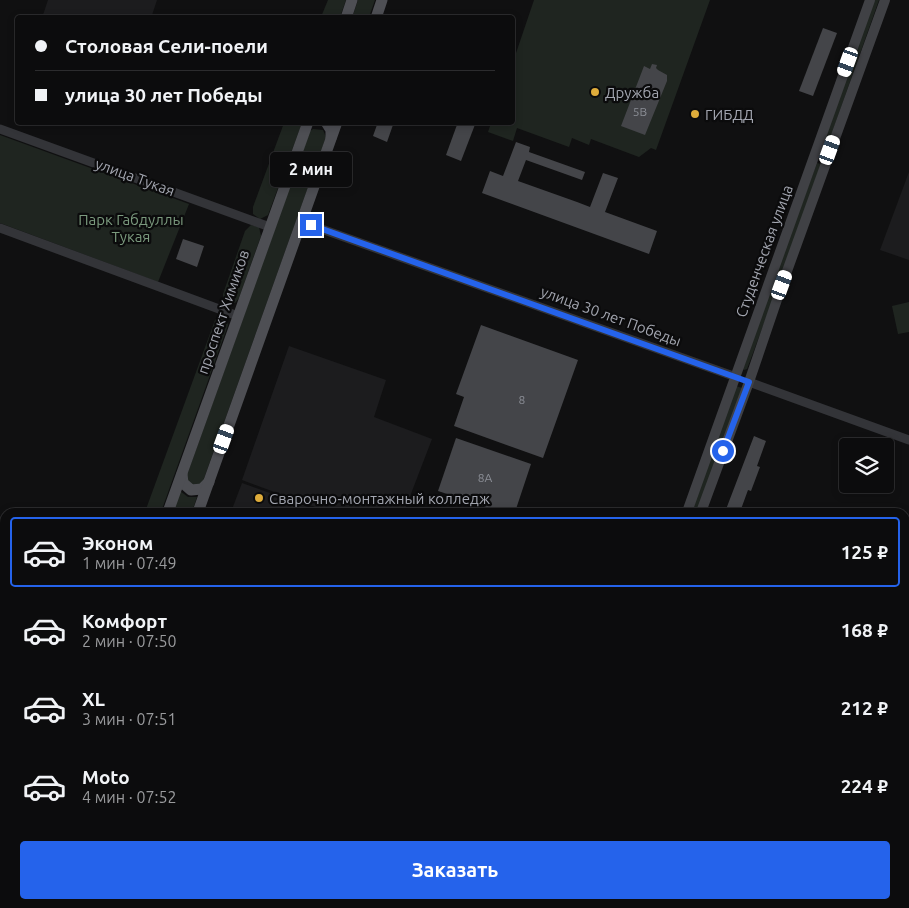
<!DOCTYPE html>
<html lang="ru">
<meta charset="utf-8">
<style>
body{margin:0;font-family:Ubuntu,sans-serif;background:#151516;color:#f1f3f6;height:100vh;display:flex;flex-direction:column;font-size:19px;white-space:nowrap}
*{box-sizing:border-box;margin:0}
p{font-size:16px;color:#9a9b9d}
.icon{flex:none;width:28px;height:28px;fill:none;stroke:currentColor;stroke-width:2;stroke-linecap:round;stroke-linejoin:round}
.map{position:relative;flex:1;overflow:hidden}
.sheet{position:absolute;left:0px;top:508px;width:910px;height:401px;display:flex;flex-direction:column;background:#0c0c0d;border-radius:15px 15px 0 0;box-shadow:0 2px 8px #0003,0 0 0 1px #2c2c2e}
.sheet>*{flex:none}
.hud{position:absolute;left:15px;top:15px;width:500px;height:110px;border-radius:5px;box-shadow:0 2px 8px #0003,0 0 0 1px #2c2c2e;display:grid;align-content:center;height:110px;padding:0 20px;background:#0c0c0d}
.fabs{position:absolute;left:839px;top:438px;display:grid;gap:10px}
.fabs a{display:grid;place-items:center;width:55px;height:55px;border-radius:5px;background:#0c0c0d;box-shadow:0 2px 8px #0003,0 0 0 1px #2c2c2e;font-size:25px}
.end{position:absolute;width:22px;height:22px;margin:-11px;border:6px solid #2563eb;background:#fff;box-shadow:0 0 0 2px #fff}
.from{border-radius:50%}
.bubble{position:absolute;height:35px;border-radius:5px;background:#0c0c0d;box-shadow:0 2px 8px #0003,0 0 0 1px #2c2c2e;font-size:16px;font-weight:600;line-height:35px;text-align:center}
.car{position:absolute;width:15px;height:30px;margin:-15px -8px;border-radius:6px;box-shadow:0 0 4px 1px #0007;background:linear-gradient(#fff 24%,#345 0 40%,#fff 0 76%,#345 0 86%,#fff 0)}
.hud b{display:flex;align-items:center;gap:18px;height:48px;font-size:19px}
.hud b+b{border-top:1px solid #2c2c2e}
.hud i{width:12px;height:12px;background:#f1f3f6}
ul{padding:9px 0 0;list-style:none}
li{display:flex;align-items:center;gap:15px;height:70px;margin:0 10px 8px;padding:0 10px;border:2px solid transparent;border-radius:5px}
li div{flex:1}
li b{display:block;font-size:19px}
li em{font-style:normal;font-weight:600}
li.current{border-color:#2563eb}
li>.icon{width:45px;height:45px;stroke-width:1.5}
.button{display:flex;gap:10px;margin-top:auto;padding:10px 20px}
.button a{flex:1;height:58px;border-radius:5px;background:#2563eb;color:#fff;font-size:20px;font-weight:600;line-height:58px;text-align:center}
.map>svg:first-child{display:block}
.built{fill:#1c1c1e}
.green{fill:#1f2520}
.building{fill:#444549}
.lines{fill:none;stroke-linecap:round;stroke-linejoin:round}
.tertiary{stroke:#333438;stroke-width:9}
.secondary{stroke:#404145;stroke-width:10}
.primary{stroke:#4e4f54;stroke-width:11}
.tram{stroke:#4d4e52;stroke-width:1}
.route{stroke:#2563eb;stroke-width:6}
.poi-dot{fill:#deac3b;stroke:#0b0b0c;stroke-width:2}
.labels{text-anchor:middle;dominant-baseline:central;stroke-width:4.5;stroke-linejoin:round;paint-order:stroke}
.number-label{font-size:12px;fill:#8b8e96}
.poi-label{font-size:15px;fill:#a3a6b0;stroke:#0b0b0c;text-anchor:start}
.street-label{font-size:15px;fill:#a3a6b0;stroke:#0b0b0c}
.park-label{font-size:15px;fill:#7b9a7e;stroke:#0b0b0c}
</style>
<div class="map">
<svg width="909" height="908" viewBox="0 0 909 908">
<rect width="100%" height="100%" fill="#101011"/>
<g class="built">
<polygon points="48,0 157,0 151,18 50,17 43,15"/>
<polygon points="909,172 909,260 880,250"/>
<polygon points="289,346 386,380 374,417 432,439 404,512 329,512 242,480"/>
<polygon points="242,483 322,512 231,512"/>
<polygon points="592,904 734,904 745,908 590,908"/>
</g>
<g class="green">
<polygon points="328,0 346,0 340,17 321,17"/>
<polygon points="358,0 375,0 369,17 352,18"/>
<polygon points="534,0 710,0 656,150 651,148 639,157 591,139 589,145 572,138 569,147 517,128 513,141 488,132 491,123 512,122 513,62"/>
<polygon points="874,0 879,0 823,158 819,156"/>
<polygon points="284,123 302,123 268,215 260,219 253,214 253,207"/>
<polygon points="313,129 323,130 326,137 202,484 196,487 187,482 187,475 310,131"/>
<polygon points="0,135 189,204 158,282 0,223"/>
<polygon points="817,163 821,164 778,286 772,284"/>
<polygon points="251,225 259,227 261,236 239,298 235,303 228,303 223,299 223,294 245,231"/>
<polygon points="770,292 775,294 747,369 744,370 743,369"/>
<polygon points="909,302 909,332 898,334 892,306"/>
<polygon points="218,316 226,317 228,325 161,512 145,512 215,320"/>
<polygon points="736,386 742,388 697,512 691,512"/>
<polygon points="180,491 188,497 197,497 192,512 173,512"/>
</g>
<g class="building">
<polygon points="823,28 837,33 813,96 799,91"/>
<polygon points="652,64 657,65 656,68 658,70 667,75 667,81 645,135 621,126 644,66 650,69"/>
<polygon points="378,122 394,122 387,142 373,136"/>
<polygon points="458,122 476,122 461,161 446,155"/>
<polygon points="516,142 530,147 529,152 585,172 582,180 526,160 518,181 577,202 590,207 603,173 618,178 605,212 657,231 649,254 482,193 490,171 503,176"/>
<polygon points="183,239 204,246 197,267 176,259"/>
<polygon points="481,325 578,360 543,458 454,426 464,397 456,394"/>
<polygon points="754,436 766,441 757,466 760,467 751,491 748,490 740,512 725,512"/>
<polygon points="456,438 531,464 515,512 502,512 438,491"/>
</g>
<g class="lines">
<g class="tertiary">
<polyline points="0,129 270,227"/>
<polyline points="302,222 736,377"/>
<polyline points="0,228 238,316"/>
<polyline points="749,382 909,440"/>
</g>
<g class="secondary">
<polyline points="687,512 870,0"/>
<polyline points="701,512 749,382 782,285 885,0"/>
<polyline points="0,814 5,815"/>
<polyline points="0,828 5,831"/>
<polyline points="213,904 225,908"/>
<polyline points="253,904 264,908"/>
<polyline points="545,908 546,904"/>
<polyline points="560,908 562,904"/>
</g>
<g class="primary">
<polyline points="346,18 352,0"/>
<polyline points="376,18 382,0"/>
<polyline points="326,122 331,130 331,138"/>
<polyline points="182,474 183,483 191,490 202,489 209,482"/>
<polyline points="168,512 308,122"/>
<polyline points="198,512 337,122"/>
<polyline points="28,908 29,904"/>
<polyline points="59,908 61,904"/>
</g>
<g class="tram">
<polyline points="0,857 5,866"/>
<polyline points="12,908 13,904"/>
</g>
</g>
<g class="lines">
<polyline class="route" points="311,225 749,382 723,451"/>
</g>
<g class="poi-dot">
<circle cx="595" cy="92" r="5"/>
<circle cx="695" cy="114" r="5"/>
<circle cx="259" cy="498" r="5"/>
</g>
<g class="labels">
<g class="number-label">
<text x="640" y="111">5В</text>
<text x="522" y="399">8</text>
<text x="485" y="477">8А</text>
</g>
<g class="poi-label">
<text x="605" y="92">Дружба</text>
<text x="705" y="114">ГИБДД</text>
<text x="269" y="498">Сварочно-монтажный колледж</text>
</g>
<g class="street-label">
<text transform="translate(135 177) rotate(20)">улица Тукая</text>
<text transform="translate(764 251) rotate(-70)">Студенческая улица</text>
<text transform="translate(223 312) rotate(-71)">проспект Химиков</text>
<text transform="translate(611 316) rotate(20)">улица 30 лет Победы</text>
</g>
<g class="park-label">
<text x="131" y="219">Парк Габдуллы<tspan x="131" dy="17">Тукая</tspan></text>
</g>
</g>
</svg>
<div class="fabs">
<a><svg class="icon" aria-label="layers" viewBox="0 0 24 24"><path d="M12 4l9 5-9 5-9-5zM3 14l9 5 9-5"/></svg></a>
</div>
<i class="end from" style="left:723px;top:451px"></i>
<i class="end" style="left:311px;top:225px"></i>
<div class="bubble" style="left:270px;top:152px;width:82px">2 мин</div>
<i class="car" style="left:848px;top:62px;rotate:200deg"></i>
<i class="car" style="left:830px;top:150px;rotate:20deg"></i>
<i class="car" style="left:782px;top:285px;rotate:20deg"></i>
<i class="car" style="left:224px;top:439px;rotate:20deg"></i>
<div class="hud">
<b><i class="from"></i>Столовая Сели-поели</b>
<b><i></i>улица 30 лет Победы</b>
</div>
<section class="sheet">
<ul>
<li class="current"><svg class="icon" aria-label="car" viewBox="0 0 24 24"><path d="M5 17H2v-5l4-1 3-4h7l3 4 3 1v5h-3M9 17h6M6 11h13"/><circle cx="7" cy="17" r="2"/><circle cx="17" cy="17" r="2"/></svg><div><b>Эконом</b><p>1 мин · 07:49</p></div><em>125 ₽</em></li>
<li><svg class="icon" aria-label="car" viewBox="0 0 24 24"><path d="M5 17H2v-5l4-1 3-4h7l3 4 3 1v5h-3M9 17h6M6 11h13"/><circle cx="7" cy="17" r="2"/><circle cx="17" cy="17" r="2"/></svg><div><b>Комфорт</b><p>2 мин · 07:50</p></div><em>168 ₽</em></li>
<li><svg class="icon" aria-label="car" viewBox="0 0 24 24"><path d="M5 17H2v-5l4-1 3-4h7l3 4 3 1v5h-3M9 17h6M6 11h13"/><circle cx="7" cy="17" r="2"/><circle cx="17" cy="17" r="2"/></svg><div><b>XL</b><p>3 мин · 07:51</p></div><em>212 ₽</em></li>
<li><svg class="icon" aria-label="car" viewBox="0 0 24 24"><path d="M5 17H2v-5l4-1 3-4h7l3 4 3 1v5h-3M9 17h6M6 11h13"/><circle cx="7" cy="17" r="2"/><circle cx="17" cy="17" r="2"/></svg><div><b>Moto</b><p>4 мин · 07:52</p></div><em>224 ₽</em></li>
</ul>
<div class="button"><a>Заказать</a></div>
</section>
</div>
